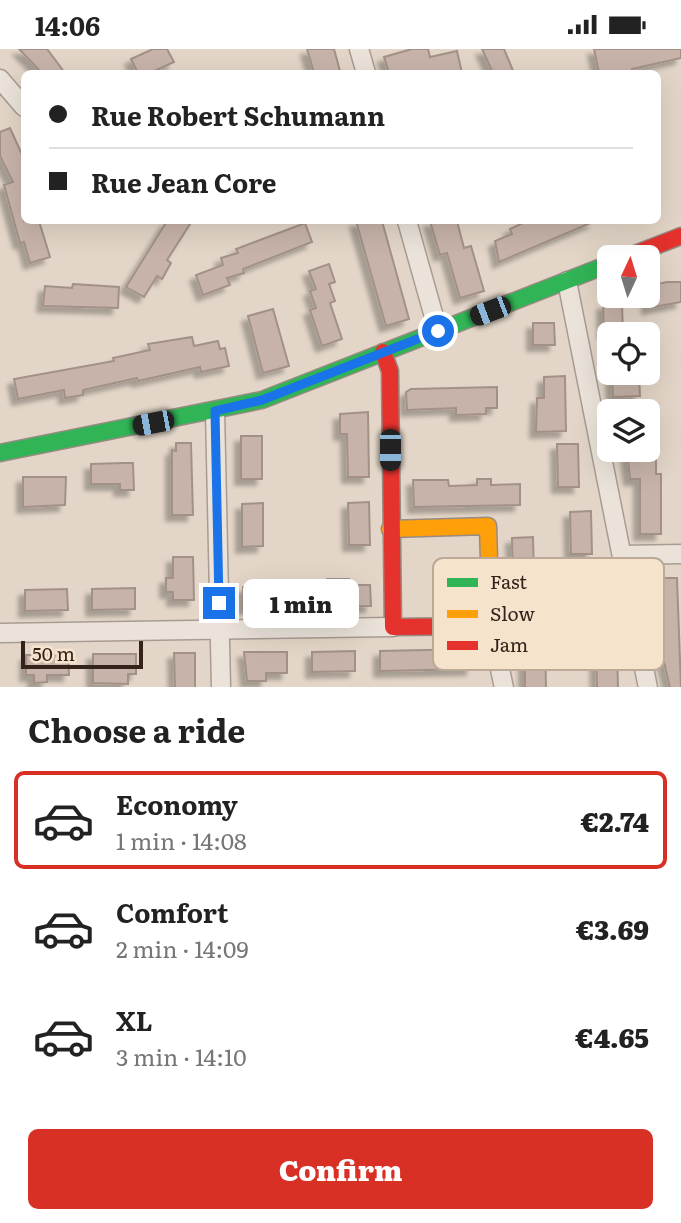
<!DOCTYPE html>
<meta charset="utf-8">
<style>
body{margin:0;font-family:Literata,serif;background:#f6f6f6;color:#222;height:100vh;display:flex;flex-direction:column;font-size:26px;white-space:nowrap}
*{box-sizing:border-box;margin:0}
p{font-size:23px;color:#767676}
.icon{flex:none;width:38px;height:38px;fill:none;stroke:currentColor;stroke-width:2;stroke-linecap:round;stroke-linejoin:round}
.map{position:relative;height:638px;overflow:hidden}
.details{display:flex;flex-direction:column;background:#fff;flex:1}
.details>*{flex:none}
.guide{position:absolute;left:21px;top:21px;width:640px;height:154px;border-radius:10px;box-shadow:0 7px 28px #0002;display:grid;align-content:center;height:154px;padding:0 28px;background:#fff}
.needle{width:46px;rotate:4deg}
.fabs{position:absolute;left:597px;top:196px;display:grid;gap:14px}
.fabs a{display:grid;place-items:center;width:63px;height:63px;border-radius:10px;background:#fff;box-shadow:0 7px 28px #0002;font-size:35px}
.scale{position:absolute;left:21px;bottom:18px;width:122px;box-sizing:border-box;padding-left:7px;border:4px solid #35231b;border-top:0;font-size:19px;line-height:24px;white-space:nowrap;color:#35231b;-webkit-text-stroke:5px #f6e3cc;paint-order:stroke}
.end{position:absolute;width:32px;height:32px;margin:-16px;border:9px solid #1a73e8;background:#fff;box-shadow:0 0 0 4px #fff}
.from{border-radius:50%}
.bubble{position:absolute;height:49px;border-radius:10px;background:#fff;box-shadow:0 7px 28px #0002;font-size:23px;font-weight:800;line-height:49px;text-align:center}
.car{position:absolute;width:21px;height:42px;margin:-21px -10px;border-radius:9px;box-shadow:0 0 5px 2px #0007;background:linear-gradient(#222 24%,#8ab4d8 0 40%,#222 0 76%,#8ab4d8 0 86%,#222 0)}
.guide b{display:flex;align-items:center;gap:24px;height:66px;font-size:26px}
.guide b+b{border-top:2px solid #e0e0e0}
.guide i{width:18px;height:18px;background:#222}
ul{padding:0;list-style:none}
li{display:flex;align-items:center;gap:21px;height:98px;margin:0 14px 10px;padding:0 14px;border:4px solid transparent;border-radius:10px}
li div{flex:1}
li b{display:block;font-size:26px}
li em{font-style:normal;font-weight:800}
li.selected{border-color:#d93025}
li>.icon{width:63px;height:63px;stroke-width:1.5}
h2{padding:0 28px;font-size:32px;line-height:84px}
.cta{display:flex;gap:14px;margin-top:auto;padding:14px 28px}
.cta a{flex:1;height:80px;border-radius:10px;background:#d93025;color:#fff;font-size:28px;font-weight:800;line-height:80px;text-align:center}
.status{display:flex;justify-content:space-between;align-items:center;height:49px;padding:0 35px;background:#fff;direction:ltr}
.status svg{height:19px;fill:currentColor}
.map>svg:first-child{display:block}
.building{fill:#c7b3a9;stroke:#a39188;stroke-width:2;filter:url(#shadow)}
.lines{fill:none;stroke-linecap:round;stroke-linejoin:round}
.street-casing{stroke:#a89c92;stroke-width:21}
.fast-casing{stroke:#978b82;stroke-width:19}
.slow-casing{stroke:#978b82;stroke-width:19}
.jam-casing{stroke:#978b82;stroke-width:19}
.street{stroke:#ebe3da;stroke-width:18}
.fast{stroke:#30b455;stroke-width:16}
.slow{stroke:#ff9f0a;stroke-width:16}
.jam{stroke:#e5322d;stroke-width:16}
.route{stroke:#1a73e8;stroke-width:9}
.key{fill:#f6e3cc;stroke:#bca997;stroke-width:2}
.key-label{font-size:19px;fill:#35231b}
</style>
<div class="status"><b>14:06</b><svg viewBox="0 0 49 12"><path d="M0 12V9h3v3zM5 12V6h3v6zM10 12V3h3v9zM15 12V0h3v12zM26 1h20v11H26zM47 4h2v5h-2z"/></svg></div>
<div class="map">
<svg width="681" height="639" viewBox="0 0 681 639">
<defs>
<filter id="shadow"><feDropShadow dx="-6" dy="6" stdDeviation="2" flood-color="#0004"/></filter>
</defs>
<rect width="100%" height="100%" fill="#e3d6c8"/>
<g class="building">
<polygon points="19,0 47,0 65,24 42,24"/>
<polygon points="153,0 167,0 174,13 150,24 138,24 131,10"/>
<polygon points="307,0 334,0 340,22 314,24"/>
<polygon points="412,0 428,0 430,8 457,2 462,24 389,24 384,8"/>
<polygon points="482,0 504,0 514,24 493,24"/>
<polygon points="594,0 681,0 681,9 632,20 633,24 599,24"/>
<polygon points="10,79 24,110 24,172 39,172 50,208 30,214 24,193 20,194 4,136 13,133 0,107 0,83"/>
<polygon points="167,172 192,172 167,211 171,214 162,230 157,227 144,248 126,238"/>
<polygon points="356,172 382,172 409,270 386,277"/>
<polygon points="430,172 457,172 464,199 471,197 484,242 460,249 447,204 440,206"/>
<polygon points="527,172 595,172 499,213 495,192 512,185 510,180"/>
<polygon points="305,174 312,193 243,220 244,224 227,229 230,236 203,246 196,226 223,216 221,209 238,204 236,200"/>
<polygon points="329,215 335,233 329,235 335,252 330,254 342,290 322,297 310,261 316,259 310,242 316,240 309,222"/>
<polygon points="667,233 681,233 681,253 648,259 648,237"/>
<polygon points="73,235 119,238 118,259 43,257 45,237 72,239"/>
<polygon points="603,255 622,255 623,284 604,284"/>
<polygon points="273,260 289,317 263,324 248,267"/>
<polygon points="533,274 554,274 555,296 533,296"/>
<polygon points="192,288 194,297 218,292 220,300 225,299 229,317 201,323 200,318 138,332 137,329 83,341 83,346 65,349 64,341 18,350 14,330 114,312 113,309 150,301 148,295"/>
<polygon points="612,324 639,324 640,347 613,348"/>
<polygon points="565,327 566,382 536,383 537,349 544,349 544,328"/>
<polygon points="497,338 497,359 486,359 486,365 456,366 456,359 407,361 406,343 411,340"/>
<polygon points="368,363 369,428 348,428 347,385 340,385 340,365"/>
<rect x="241" y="387" width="21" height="43"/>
<polygon points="176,394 191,394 193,466 172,466 172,401 176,402"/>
<polygon points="557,395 578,395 579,438 558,438"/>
<polygon points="627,401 656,401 656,425 661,425 661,485 640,485 640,430 630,430"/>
<polygon points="124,414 133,414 134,441 120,441 120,435 91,435 91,415"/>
<polygon points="23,428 66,428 65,456 23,458"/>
<polygon points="477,430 491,430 491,436 520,435 520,456 414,458 413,431 448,431 449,437 477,436"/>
<polygon points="369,453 370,496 349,496 348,454"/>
<polygon points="263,454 263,497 242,498 242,455"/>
<polygon points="591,462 592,505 571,505 570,463"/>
<polygon points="533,488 535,573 514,574 512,489"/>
<polygon points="173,508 193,508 194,551 173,551 173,543 166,543 166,529 173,529"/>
<polygon points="656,529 677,529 681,639 670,639 660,595"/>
<polygon points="327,530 349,530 349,536 370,536 371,557 243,559 243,538 327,537"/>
<polygon points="135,539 135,560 92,561 92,540"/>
<polygon points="67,540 68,561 25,562 25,541"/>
<polygon points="545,587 546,639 525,639 525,588"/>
<polygon points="596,598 617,598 618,639 597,639"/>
<polygon points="471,600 472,620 380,622 380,602"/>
<polygon points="355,602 355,622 312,623 312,603"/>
<polygon points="244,603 287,603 287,624 266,624 266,632 247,632"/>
<polygon points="174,604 195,604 195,639 175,639"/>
<polygon points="68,605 69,626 47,626 47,633 34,634 34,626 26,626 26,606"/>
<polygon points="93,605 136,605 136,625 128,625 128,635 93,634"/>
</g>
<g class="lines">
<defs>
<g id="street">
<polyline points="359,0 366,24"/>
<polyline points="0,30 24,58"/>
<polyline points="407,172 438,282"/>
<polyline points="567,232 648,639"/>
<polyline points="215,362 221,639"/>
<polyline points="623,506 681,505"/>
<polyline points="491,577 504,639"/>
<polyline points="0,584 393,578"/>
</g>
<polyline id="fast" points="0,404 262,351 609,215"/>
<polyline id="slow" points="390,480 488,477 490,544"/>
<g id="jam">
<polyline points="627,208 681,187"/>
<polyline points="383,303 390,322 393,578 491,577 490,544"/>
</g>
</defs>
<use href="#street" class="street-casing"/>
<use href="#fast" class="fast-casing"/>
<use href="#slow" class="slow-casing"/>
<use href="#jam" class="jam-casing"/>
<use href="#street" class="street"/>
<use href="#fast" class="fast"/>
<use href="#slow" class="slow"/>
<use href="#jam" class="jam"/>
</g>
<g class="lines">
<polyline class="route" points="219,554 215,362 262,351 438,282"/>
</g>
<rect x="433" y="509" width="231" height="112" rx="10" class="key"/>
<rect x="447" y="529" width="31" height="9" fill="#30b455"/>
<rect x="447" y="561" width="31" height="8" fill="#ff9f0a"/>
<rect x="447" y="592" width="31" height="9" fill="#e5322d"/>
<g class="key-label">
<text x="490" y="540">Fast</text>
<text x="490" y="572">Slow</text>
<text x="490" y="603">Jam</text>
</g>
</svg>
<div class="fabs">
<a><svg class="needle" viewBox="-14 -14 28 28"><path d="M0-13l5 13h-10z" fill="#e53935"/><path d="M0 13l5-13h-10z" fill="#767676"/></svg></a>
<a><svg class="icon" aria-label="locate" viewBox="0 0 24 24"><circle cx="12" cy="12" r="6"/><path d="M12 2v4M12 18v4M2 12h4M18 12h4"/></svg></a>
<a><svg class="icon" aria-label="layers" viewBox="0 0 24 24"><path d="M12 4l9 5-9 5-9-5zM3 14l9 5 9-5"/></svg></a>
</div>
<div class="scale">50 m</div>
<i class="end from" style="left:438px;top:282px"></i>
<i class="end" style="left:219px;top:554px"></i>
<div class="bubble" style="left:243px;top:530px;width:116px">1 min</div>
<i class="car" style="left:490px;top:262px;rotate:249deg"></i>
<i class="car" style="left:153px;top:374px;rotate:259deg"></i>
<i class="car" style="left:390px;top:401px;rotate:180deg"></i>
<div class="guide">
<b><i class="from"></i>Rue Robert Schumann</b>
<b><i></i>Rue Jean Core</b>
</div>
</div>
<section class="details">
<h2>Choose a ride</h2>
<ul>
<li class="selected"><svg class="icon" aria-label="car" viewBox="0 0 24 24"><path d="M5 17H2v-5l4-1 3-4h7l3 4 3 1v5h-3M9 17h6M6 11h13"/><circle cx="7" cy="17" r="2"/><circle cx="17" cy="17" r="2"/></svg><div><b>Economy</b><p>1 min · 14:08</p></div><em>€2.74</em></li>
<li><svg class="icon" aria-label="car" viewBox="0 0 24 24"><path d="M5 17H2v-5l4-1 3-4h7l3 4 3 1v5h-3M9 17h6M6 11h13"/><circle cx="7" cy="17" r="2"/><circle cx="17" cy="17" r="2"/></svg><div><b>Comfort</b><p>2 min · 14:09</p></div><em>€3.69</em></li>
<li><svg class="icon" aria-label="car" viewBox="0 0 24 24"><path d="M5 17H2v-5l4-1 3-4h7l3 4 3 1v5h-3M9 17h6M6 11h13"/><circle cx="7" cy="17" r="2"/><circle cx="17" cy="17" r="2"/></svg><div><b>XL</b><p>3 min · 14:10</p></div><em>€4.65</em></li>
</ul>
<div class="cta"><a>Confirm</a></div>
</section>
